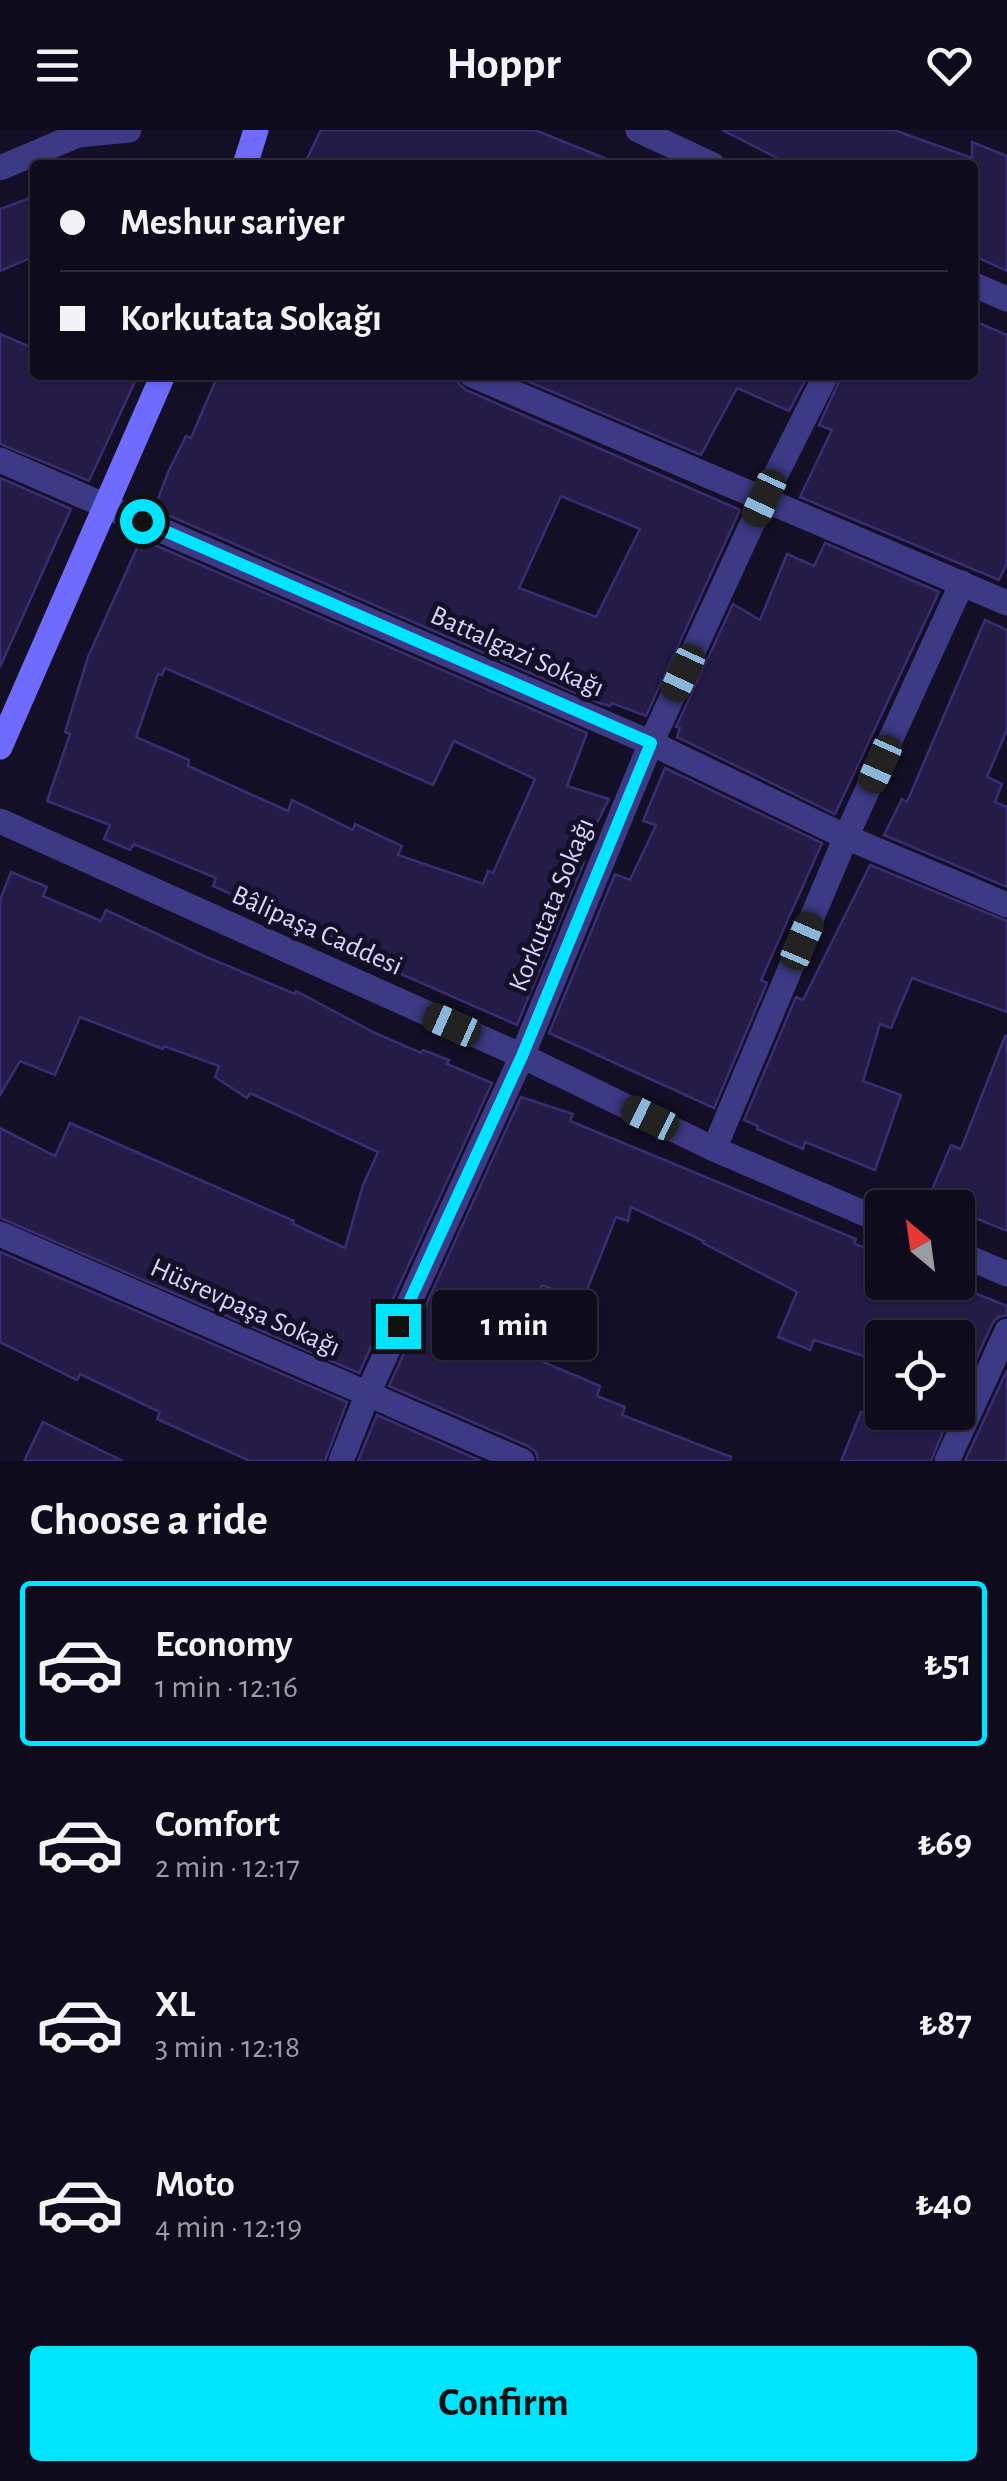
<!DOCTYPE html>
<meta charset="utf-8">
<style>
body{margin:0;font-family:"Alegreya Sans",sans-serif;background:#1c1929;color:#f1f3f6;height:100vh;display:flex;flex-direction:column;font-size:38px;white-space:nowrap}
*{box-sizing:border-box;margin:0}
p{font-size:32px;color:#9b9ba3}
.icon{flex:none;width:55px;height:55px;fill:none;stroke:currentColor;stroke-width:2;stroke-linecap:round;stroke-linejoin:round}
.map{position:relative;height:1331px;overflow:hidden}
.panel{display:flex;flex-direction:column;background:#0e0b1c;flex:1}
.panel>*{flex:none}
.top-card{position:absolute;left:30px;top:30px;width:948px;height:220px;border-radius:10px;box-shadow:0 2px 8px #0004,0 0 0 2px #2e2b3b;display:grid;align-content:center;height:220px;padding:0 30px;background:#0e0b1c}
.needle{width:65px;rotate:331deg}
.fabs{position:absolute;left:865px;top:1060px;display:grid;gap:20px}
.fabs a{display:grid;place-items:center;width:110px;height:110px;border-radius:10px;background:#0e0b1c;box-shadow:0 2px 8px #0004,0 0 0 2px #2e2b3b;font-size:50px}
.end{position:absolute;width:45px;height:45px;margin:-22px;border:12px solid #00e5ff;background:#111;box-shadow:0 0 0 5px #111}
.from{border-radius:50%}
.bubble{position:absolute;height:70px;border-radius:10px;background:#0e0b1c;box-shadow:0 2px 8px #0004,0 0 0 2px #2e2b3b;font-size:32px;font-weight:700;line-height:70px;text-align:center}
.car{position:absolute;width:30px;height:60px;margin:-30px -15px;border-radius:12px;box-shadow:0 0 8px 2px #0007;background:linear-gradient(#222 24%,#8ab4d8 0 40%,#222 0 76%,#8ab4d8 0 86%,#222 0)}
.top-card b{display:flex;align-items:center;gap:35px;height:95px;font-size:38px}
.top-card b+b{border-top:2px solid #2e2b3b}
.top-card i{width:25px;height:25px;background:#f1f3f6}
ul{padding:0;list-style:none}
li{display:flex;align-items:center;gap:30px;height:165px;margin:0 20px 15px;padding:0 10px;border:5px solid transparent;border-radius:10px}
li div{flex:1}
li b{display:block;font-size:38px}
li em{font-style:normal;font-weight:700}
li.active{border-color:#00e5ff}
li>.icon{width:90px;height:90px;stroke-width:1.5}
h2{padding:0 30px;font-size:45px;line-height:120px}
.button{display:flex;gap:20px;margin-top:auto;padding:20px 30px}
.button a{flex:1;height:115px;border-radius:10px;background:#00e5ff;color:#111;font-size:40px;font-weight:700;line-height:115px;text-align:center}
header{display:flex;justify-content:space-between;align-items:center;height:130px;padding:0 30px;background:#0e0b1c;font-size:45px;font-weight:700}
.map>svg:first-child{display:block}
.building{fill:#241b47;stroke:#3b2d73;stroke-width:2.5;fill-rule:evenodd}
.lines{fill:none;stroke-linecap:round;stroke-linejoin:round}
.minor{stroke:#3d3a85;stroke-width:25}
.tertiary{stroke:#3d3a85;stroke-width:25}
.secondary{stroke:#6f6bff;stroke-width:25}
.route{stroke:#00e5ff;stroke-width:12}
.labels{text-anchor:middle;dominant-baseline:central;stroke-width:10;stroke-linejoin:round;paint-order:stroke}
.street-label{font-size:28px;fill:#d9d4ff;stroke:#130f26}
</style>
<header><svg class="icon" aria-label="menu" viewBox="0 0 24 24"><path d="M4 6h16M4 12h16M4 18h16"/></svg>Hoppr<svg class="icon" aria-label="heart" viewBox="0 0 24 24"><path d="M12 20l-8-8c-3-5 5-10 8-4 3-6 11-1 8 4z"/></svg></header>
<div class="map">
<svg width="1007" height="1331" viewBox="0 0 1007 1331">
<rect width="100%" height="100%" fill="#130f26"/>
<g class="building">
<polygon points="321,0 535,0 619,34 304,35"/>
<polygon points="722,0 894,0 972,28 972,12 1007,26 1007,141 972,125 972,35 791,35"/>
<polygon points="35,66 35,126 0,141 0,79"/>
<polygon points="972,190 1007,205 1007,433 999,450 800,367 832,300 819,295 842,245 972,245"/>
<polygon points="0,204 35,219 35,245 138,245 89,351 0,314"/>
<path d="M218,245H456L459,254L466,260L740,380L646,586L612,573L610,576L599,573L154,379L169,340L186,306L191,308ZM561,366L640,399L596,487L519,458Z"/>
<polygon points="513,245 808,245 789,281 737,258 701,325"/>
<polygon points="0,348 71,379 0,537"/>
<path d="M141,409L587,603L567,656L609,669L578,730L584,732L517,895L401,844L402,841L312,797L311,799L213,756L216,748L134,714L130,720L104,709L110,695L47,671L70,604L65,602L88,527ZM165,538L433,655L454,611L535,649L493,743L488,741L483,754L398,725L402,716L355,694L353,700L292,670L288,681L188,636L189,630L136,607L158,544L162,545Z"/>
<polygon points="825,413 939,462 835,684 677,607 680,598 676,597 733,474 760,490 787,424 814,436"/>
<polygon points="985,490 1007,500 1007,600 987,647 1002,654 995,672 1007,677 1007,757 884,705 902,669 907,672"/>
<polygon points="665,638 822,713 761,850 767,853 714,978 549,903 615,744 630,750 656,695 643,691"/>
<polygon points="870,735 1007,791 1007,882 912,848 891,898 880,894 863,951 901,965 875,1040 805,1012 803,1019 757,999 758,996 744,990 796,867 803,870"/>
<polygon points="11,742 47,757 43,766 101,791 106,780 204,826 295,864 296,861 375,903 421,923 423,920 449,930 447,934 492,953 359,1243 0,1088 0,998 55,1026 70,993 294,1091 293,1094 345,1118 363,1055 378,1022 250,963 247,968 215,947 219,936 164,916 163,919 80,887 55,945 20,931 0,965 0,770"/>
<polygon points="1005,906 1007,906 1007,1101 958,1081 958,1078 928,1069 951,1015 961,1019"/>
<polygon points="521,967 573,984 570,991 856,1109 854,1114 882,1123 882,1152 948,1152 1007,1176 1007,1185 998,1187 992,1194 958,1269 958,1208 882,1208 882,1232 814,1210 810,1220 778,1207 797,1162 703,1113 704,1111 631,1077 628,1091 616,1087 583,1170 542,1155 515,1220 600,1256 597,1266 625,1277 622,1285 731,1327 730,1331 538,1331 536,1322 528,1316 389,1256"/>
<polygon points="0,1122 347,1272 325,1331 250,1331 157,1289 160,1282 80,1244 77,1250 0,1212"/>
<polygon points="1007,1240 1007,1331 965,1331"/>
<polygon points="861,1282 951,1282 931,1331 841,1331"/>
<polygon points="377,1285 481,1331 358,1331"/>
<polygon points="43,1292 123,1331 24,1331"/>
</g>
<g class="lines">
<g class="minor">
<polyline points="0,38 78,5 129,0"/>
<polyline points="472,245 1007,473"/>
<polyline points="0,330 651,613 846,707 1007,775"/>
<polyline points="0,691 522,926 714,1019 882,1091"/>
<polyline points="714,1019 846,707 962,453"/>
<polyline points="0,1104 522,1331"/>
<polyline points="958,1123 1007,1144"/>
<polyline points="341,1331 368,1263 522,926 651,613 764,368 826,245"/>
<polyline points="947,1331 1007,1201"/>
</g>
<g class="tertiary">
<polyline points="638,0 713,35"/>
<polyline points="972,154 1007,169"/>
</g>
<g class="secondary">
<polyline points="245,35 256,0"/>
<polyline points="0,617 163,245"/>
</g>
</g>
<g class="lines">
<polyline class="route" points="142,391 651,613 522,926 398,1196"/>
</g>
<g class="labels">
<g class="street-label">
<text transform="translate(517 522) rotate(24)">Battalgazi Sokağı</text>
<text transform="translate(552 775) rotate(-68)">Korkutata Sokağı</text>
<text transform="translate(317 801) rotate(24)">Bâlipaşa Caddesi</text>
<text transform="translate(245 1178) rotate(24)">Hüsrevpaşa Sokağı</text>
</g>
</g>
</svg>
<div class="fabs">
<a><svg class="needle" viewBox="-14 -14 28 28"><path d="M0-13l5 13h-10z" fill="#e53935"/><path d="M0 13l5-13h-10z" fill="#9b9ba3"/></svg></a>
<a><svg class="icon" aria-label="locate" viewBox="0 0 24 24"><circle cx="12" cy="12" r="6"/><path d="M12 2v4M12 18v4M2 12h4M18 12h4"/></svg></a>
</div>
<i class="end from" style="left:142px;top:391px"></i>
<i class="end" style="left:398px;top:1196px"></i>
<div class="bubble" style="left:432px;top:1160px;width:165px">1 min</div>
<i class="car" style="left:764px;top:368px;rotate:205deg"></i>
<i class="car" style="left:683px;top:543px;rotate:205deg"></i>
<i class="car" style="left:880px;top:634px;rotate:204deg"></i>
<i class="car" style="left:802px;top:811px;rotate:23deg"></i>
<i class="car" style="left:452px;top:895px;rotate:294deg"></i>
<i class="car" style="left:650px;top:988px;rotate:296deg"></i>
<div class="top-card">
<b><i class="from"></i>Meshur sariyer</b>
<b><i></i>Korkutata Sokağı</b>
</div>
</div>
<section class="panel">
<h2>Choose a ride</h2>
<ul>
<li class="active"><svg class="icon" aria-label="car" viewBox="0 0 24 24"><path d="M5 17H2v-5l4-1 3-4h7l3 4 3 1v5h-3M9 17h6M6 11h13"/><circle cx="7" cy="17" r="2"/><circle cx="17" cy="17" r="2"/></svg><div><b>Economy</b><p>1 min · 12:16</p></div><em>₺51</em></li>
<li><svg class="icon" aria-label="car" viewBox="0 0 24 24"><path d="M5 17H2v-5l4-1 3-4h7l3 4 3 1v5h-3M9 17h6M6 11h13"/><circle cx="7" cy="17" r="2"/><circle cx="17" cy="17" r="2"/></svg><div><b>Comfort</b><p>2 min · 12:17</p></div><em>₺69</em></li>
<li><svg class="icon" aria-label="car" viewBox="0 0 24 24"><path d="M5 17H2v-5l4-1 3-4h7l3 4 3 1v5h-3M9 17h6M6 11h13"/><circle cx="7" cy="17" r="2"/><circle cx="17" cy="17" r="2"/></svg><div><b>XL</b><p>3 min · 12:18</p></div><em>₺87</em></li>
<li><svg class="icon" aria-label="car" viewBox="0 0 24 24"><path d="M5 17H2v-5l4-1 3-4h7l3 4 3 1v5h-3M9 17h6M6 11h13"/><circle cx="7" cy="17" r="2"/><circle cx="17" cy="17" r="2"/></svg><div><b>Moto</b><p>4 min · 12:19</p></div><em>₺40</em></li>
</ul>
<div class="button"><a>Confirm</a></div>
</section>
